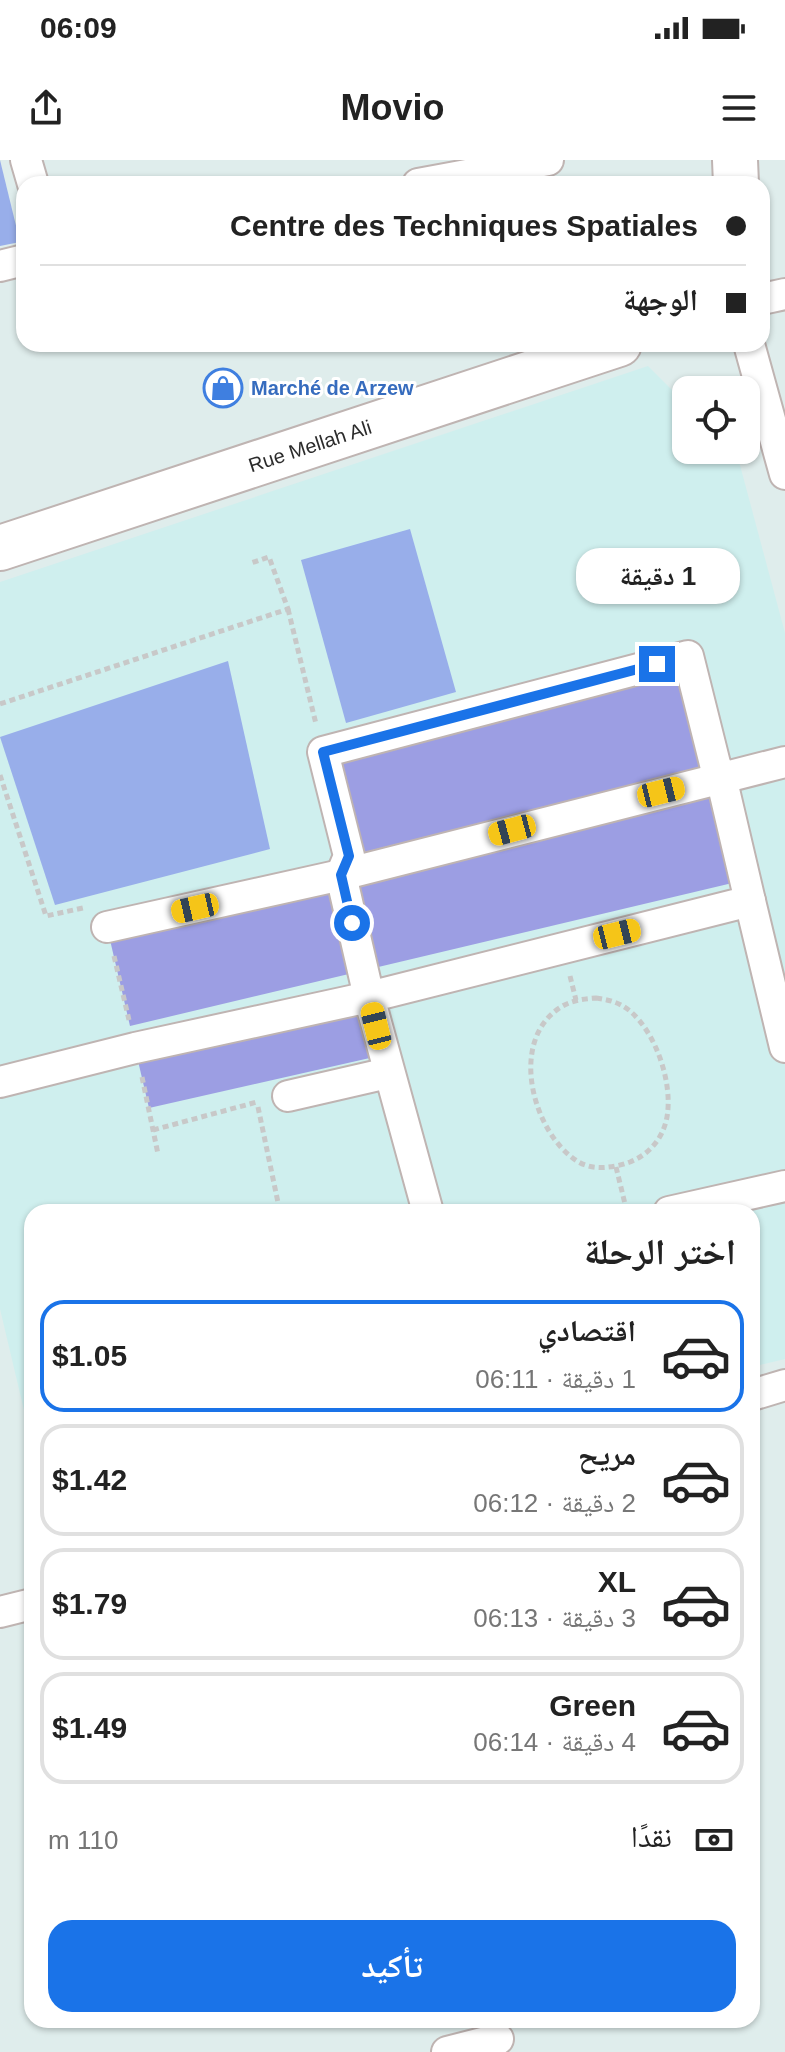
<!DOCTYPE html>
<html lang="ar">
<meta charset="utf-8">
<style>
body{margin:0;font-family:Arial,"Noto Naskh Arabic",sans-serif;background:#f6f6f6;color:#222;direction:rtl;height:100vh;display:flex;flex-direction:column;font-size:30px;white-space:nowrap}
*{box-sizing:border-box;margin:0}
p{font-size:26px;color:#767676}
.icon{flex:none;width:44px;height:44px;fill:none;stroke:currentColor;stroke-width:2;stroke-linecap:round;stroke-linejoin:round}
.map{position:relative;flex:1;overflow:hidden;direction:ltr}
.panel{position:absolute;left:24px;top:1044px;width:736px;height:824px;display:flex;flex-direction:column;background:#fff;border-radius:24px;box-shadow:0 2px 6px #0004;direction:rtl}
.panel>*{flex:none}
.banner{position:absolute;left:16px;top:16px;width:754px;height:176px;border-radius:24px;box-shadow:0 2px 6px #0004;direction:rtl;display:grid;align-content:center;height:176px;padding:0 24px;background:#fff}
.tools{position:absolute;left:672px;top:216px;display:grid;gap:16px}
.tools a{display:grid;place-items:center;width:88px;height:88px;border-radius:16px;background:#fff;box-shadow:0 2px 6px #0004;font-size:40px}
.end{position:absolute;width:36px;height:36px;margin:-18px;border:10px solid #1a73e8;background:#fff;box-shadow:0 0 0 4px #fff}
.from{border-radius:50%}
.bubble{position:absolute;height:56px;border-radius:24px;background:#fff;box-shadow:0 2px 6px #0004;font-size:26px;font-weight:700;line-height:56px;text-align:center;direction:rtl}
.car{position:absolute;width:24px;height:48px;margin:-24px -12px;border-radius:10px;box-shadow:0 0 6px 2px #0007;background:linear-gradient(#f5c518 24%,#345 0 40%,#f5c518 0 76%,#345 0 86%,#f5c518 0)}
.banner b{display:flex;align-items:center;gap:28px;height:76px;font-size:30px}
.banner b+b{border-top:2px solid #e0e0e0}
.banner i{width:20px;height:20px;background:#222}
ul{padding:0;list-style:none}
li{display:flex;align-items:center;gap:24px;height:112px;margin:0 16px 12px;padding:0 8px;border:4px solid #e0e0e0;border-radius:24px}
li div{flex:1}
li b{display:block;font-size:30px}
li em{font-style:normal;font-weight:700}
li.active{border-color:#1a73e8}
li>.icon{width:72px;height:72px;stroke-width:1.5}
h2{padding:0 24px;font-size:36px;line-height:96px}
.pay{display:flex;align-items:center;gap:20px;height:88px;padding:0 24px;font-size:30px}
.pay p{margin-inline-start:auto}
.primary-button{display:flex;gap:16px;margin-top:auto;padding:16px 24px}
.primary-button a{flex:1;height:92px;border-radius:24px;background:#1a73e8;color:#fff;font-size:32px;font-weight:700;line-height:92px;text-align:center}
.status{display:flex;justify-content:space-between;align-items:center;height:56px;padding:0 40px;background:#fff;direction:ltr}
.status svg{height:22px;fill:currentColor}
header{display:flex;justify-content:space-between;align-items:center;height:104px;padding:0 24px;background:#fff;font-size:36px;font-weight:700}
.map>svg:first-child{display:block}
.education{fill:#cfefee}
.green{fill:#9c9ee3}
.pitch{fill:#98aeea}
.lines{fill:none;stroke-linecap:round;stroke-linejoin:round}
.minor-casing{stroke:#bfb4b2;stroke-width:34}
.secondary-casing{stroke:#bfb4b2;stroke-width:48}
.path{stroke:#c8c8c8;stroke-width:5;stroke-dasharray:6 4;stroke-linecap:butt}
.minor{stroke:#fff;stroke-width:30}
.secondary{stroke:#fff;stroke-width:44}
.route{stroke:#1a73e8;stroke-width:10}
.labels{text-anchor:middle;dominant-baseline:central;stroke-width:6;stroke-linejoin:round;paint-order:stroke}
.shop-label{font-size:20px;font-weight:bold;fill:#366cbe;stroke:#fff;text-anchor:start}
.street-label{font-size:20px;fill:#2c2c2c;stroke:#fff}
</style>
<div class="status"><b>06:09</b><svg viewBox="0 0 49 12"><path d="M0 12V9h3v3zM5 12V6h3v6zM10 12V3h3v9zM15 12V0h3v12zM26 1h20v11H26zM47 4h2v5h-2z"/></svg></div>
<header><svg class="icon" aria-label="menu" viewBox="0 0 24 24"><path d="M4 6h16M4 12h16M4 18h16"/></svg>Movio<svg class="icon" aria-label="share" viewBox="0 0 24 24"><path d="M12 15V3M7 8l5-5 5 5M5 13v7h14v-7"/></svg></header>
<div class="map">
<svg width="785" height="1892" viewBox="0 0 785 1892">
<rect width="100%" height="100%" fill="#dfedec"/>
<polygon class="education" points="648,206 686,244 686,290 733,290 737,294 785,473 785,1199 752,1207 752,1052 32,1052 32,1284 0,1149 0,422"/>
<g class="green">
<polygon points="688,496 715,604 349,696 323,592"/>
<polygon points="721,617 745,720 130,866 107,767"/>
<polygon points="369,837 383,895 149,948 135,888"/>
</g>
<g class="pitch">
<polygon points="0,0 20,82 0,86"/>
<polygon points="410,369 456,532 346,563 301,400"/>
<polygon points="228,501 270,689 55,745 0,577"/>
</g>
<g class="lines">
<defs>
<g id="minor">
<polyline points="26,0 33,24"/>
<polyline points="418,24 548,0"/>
<polyline points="0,106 24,100"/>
<polyline points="762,139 785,134"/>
<polyline points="749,184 785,314"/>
<polyline points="750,741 785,887"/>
<polyline points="107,767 341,715 785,602"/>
<polyline points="0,922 135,888 369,837 750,741 721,617 715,604 688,496 323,592 349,696 341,715 369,837 428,1052"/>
<polyline points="288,936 388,913"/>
<polyline points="669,1052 785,1026"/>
<polyline points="752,1235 785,1225"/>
<polyline points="0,1452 32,1444"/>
<polyline points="447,1892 498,1879"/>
</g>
<g id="secondary">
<polyline points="735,0 736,24"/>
<polyline points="0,388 619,184"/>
</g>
</defs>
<use href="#minor" class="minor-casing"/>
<use href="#secondary" class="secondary-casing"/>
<g class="path">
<polyline points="288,449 316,564"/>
<polyline points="0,544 288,449 269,397 251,403"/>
<polyline points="0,615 46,756 83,748"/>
<polyline points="114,796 129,860"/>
<polyline points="570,816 576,840"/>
<path d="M596,838C609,840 619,842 630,851C656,873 673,923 667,957C663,978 650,994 630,1002C613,1008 592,1011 577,1001C532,972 508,880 561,847C572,840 584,839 596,838Z"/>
<polyline points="142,917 158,994"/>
<polyline points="258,947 280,1052"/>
<polyline points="153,970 257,942"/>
<polyline points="616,1007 627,1052"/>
</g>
<use href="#minor" class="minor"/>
<use href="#secondary" class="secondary"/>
</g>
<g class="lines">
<polyline class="route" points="352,763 341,715 349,696 323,592 657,504"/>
</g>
<defs>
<symbol id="shop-ring" viewBox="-11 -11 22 22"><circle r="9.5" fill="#fff" stroke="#3f7fe0" stroke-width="1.5"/><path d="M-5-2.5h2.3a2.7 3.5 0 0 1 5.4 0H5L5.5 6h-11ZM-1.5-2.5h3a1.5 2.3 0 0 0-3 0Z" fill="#3f7fe0"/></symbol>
</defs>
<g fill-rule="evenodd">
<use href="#shop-ring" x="201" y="206" width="44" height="44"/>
</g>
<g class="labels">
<g class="shop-label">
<text x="251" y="228">Marché de Arzew</text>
</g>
<g class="street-label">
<text transform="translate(310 286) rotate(-18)">Rue Mellah Ali</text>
</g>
</g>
</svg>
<div class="tools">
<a><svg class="icon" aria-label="locate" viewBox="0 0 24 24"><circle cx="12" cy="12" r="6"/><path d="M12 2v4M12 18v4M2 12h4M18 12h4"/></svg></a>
</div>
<i class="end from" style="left:352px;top:763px"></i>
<i class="end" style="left:657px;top:504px"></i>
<div class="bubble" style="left:576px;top:388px;width:164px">1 دقيقة</div>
<i class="car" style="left:661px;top:632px;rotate:76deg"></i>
<i class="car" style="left:512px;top:670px;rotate:255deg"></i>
<i class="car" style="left:195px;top:748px;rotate:257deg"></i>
<i class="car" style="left:617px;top:774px;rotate:76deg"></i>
<i class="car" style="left:376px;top:866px;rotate:346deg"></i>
<div class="banner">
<b><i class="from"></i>Centre des Techniques Spatiales</b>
<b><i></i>الوجهة</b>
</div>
<section class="panel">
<h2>اختر الرحلة</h2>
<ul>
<li class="active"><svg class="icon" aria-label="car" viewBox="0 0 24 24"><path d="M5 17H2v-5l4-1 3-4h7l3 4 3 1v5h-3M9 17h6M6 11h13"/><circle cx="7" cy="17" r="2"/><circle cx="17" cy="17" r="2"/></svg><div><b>اقتصادي</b><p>1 دقيقة · 06:11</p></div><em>$1.05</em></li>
<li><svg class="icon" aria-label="car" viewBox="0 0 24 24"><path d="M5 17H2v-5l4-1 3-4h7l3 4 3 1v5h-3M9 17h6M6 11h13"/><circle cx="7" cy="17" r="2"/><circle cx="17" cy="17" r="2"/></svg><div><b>مريح</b><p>2 دقيقة · 06:12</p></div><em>$1.42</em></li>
<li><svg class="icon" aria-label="car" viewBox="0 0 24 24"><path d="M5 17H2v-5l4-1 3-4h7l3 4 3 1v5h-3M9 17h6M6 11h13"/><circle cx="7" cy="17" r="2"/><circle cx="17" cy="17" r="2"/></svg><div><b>XL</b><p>3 دقيقة · 06:13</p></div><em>$1.79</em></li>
<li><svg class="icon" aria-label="car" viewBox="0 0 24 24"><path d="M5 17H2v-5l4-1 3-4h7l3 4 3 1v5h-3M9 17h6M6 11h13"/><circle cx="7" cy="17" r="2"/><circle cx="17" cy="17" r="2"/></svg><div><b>Green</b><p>4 دقيقة · 06:14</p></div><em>$1.49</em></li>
</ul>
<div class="pay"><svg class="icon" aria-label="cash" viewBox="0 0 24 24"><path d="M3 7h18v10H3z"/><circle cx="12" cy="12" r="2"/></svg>نقدًا<p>110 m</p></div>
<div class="primary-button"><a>تأكيد</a></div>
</section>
</div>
